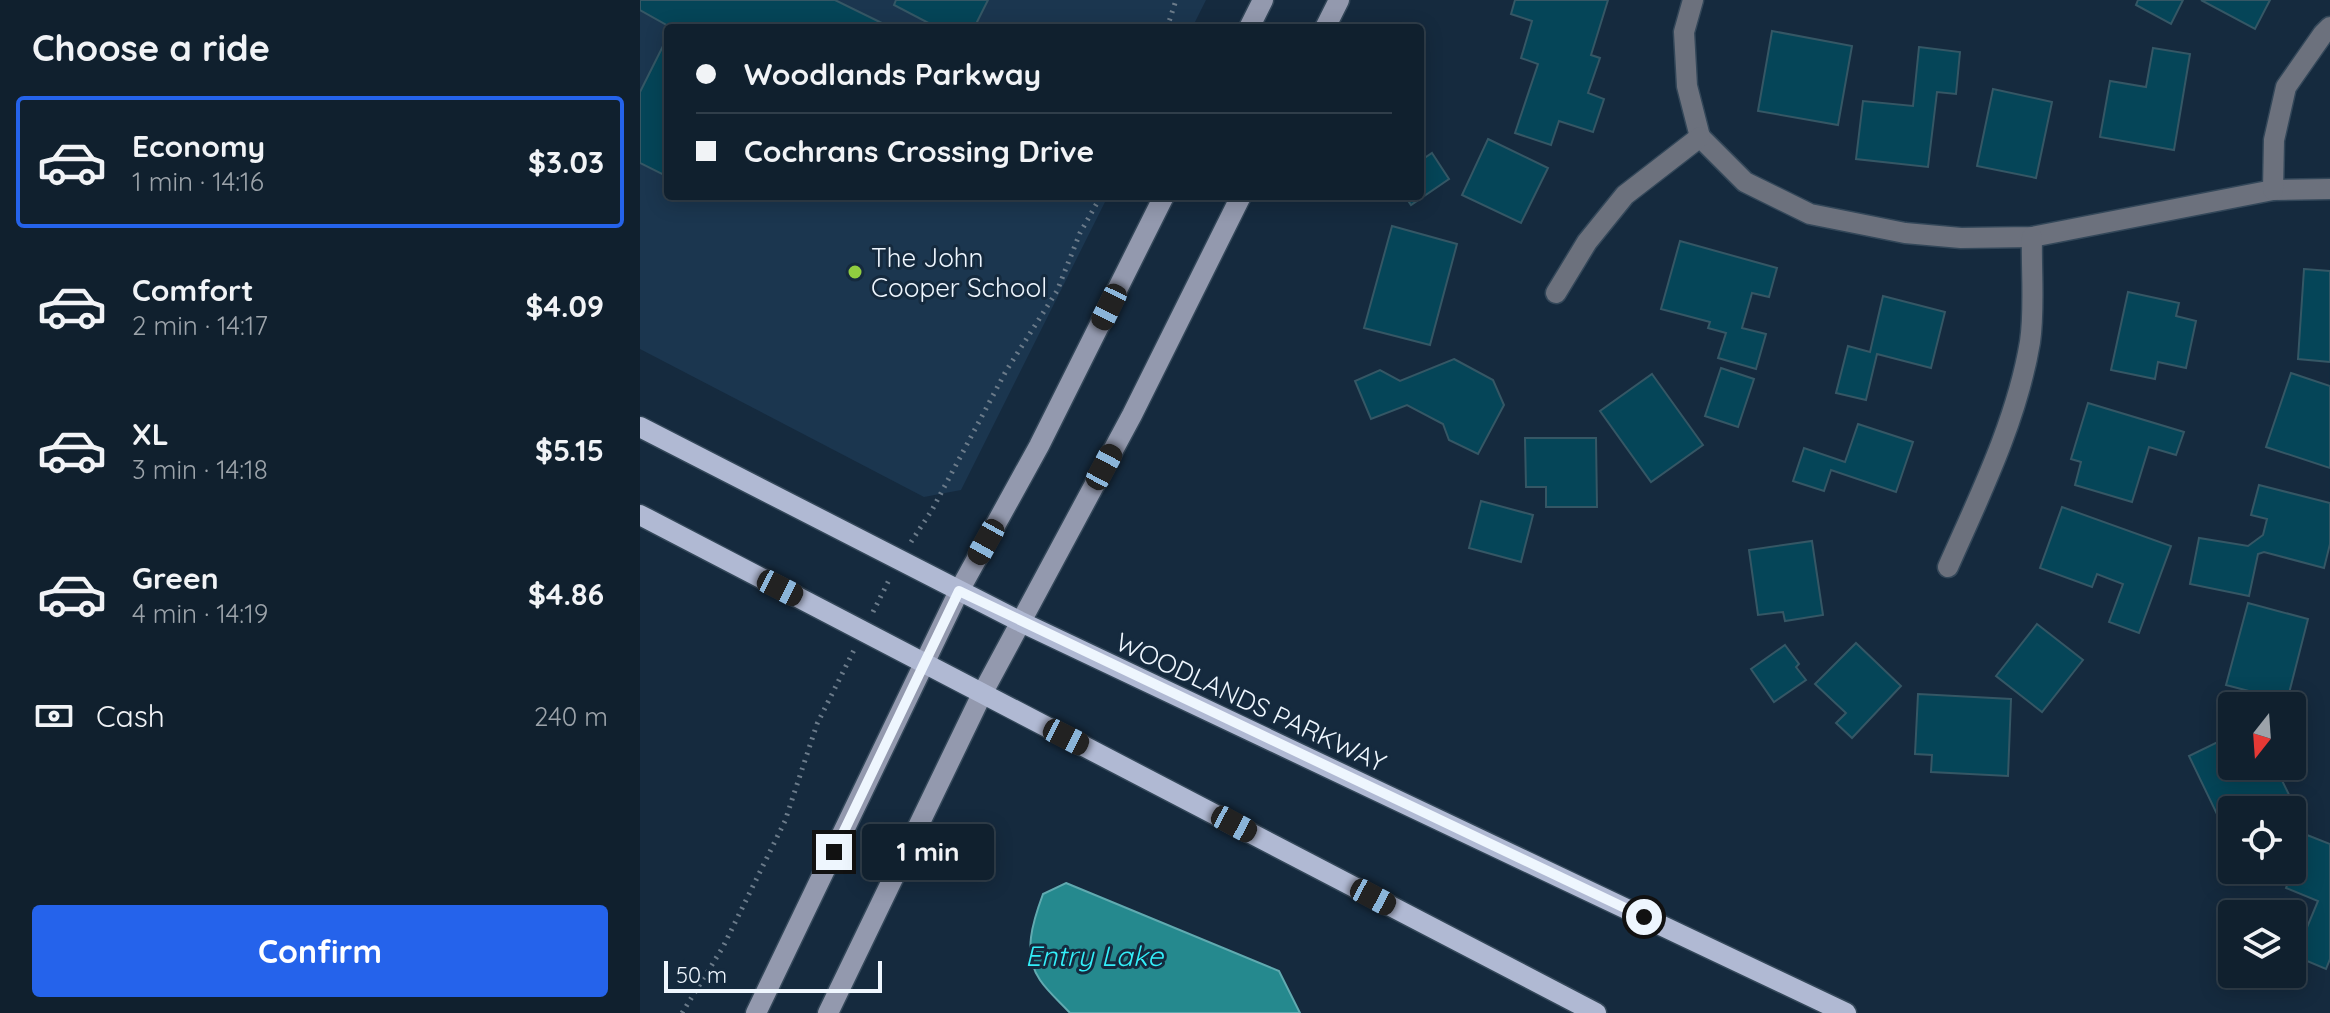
<!DOCTYPE html>
<meta charset="utf-8">
<style>
body{margin:0;font-family:Quicksand,sans-serif;background:#192836;color:#f1f3f6;height:100vh;display:flex;flex-direction:column;font-size:30px;white-space:nowrap}
*{box-sizing:border-box;margin:0}
p{font-size:26px;color:#9ca3aa}
.icon{flex:none;width:44px;height:44px;fill:none;stroke:currentColor;stroke-width:2;stroke-linecap:round;stroke-linejoin:round}
.map{position:relative;flex:1;overflow:hidden}
.side{display:flex;flex-direction:column;background:#10202e;width:640px}
.side>*{flex:none}
.hud{position:absolute;left:24px;top:24px;width:760px;height:176px;border-radius:8px;box-shadow:0 4px 20px #0003,0 0 0 2px #303e4a;display:grid;align-content:center;height:176px;padding:0 32px;background:#10202e}
.needle{width:52px;rotate:197deg}
.fabs{position:absolute;left:1578px;top:692px;display:grid;gap:16px}
.fabs a{display:grid;place-items:center;width:88px;height:88px;border-radius:8px;background:#10202e;box-shadow:0 4px 20px #0003,0 0 0 2px #303e4a;font-size:40px}
.scale{position:absolute;left:24px;bottom:20px;width:218px;box-sizing:border-box;padding-left:8px;border:4px solid #eef6fe;border-top:0;font-size:22px;line-height:28px;white-space:nowrap;color:#eef6fe;-webkit-text-stroke:6px #152a3e;paint-order:stroke}
.end{position:absolute;width:36px;height:36px;margin:-18px;border:10px solid #eef6fe;background:#111;box-shadow:0 0 0 4px #111}
.from{border-radius:50%}
.bubble{position:absolute;height:56px;border-radius:8px;background:#10202e;box-shadow:0 4px 20px #0003,0 0 0 2px #303e4a;font-size:26px;font-weight:700;line-height:56px;text-align:center}
.car{position:absolute;width:24px;height:48px;margin:-24px -12px;border-radius:10px;box-shadow:0 0 6px 2px #0007;background:linear-gradient(#222 24%,#8ab4d8 0 40%,#222 0 76%,#8ab4d8 0 86%,#222 0)}
.hud b{display:flex;align-items:center;gap:28px;height:76px;font-size:30px}
.hud b+b{border-top:2px solid #303e4a}
.hud i{width:20px;height:20px;background:#f1f3f6}
ul{padding:0;list-style:none}
li{display:flex;align-items:center;gap:24px;height:132px;margin:0 16px 12px;padding:0 16px;border:4px solid transparent;border-radius:8px}
li div{flex:1}
li b{display:block;font-size:30px}
li em{font-style:normal;font-weight:700}
li.active{border-color:#2563eb}
li>.icon{width:72px;height:72px;stroke-width:1.5}
h2{padding:0 32px;font-size:36px;line-height:96px}
.pay{display:flex;align-items:center;gap:20px;height:88px;padding:0 32px;font-size:30px}
.pay p{margin-inline-start:auto}
.primary-button{display:flex;gap:16px;margin-top:auto;padding:16px 32px}
.primary-button a{flex:1;height:92px;border-radius:8px;background:#2563eb;color:#fff;font-size:32px;font-weight:700;line-height:92px;text-align:center}
main{display:flex;flex:1;min-height:0}
.map>svg:first-child{display:block}
.built{fill:#1b364f}
.water{fill:#25898e;stroke:#61aab0;stroke-width:2}
.building{fill:#054558;stroke:#355765;stroke-width:2}
.lines{fill:none;stroke-linecap:round;stroke-linejoin:round}
.street-casing{stroke:#334759;stroke-width:23}
.secondary-casing{stroke:#334759;stroke-width:23}
.primary-casing{stroke:#334759;stroke-width:23}
.path{stroke:#6b7b8a;stroke-width:5;stroke-dasharray:2 6;stroke-linecap:butt}
.street{stroke:#6c717d;stroke-width:20}
.secondary{stroke:#9399ae;stroke-width:20}
.primary{stroke:#b0b9d3;stroke-width:20}
.route{stroke:#eef6fe;stroke-width:10}
.poi-dot{fill:#90cd40;stroke:#152a3e;stroke-width:3}
.labels{text-anchor:middle;dominant-baseline:central;stroke-width:6;stroke-linejoin:round;paint-order:stroke}
.poi-label{font-size:26px;fill:#eef6fe;stroke:#152a3e;text-anchor:start}
.street-label{font-size:26px;fill:#eef6fe;stroke:#152a3e}
.water-label{font-size:28px;font-style:italic;fill:#33eff9;stroke:#152a3e}
</style>
<main>
<section class="side">
<h2>Choose a ride</h2>
<ul>
<li class="active"><svg class="icon" aria-label="car" viewBox="0 0 24 24"><path d="M5 17H2v-5l4-1 3-4h7l3 4 3 1v5h-3M9 17h6M6 11h13"/><circle cx="7" cy="17" r="2"/><circle cx="17" cy="17" r="2"/></svg><div><b>Economy</b><p>1 min · 14:16</p></div><em>$3.03</em></li>
<li><svg class="icon" aria-label="car" viewBox="0 0 24 24"><path d="M5 17H2v-5l4-1 3-4h7l3 4 3 1v5h-3M9 17h6M6 11h13"/><circle cx="7" cy="17" r="2"/><circle cx="17" cy="17" r="2"/></svg><div><b>Comfort</b><p>2 min · 14:17</p></div><em>$4.09</em></li>
<li><svg class="icon" aria-label="car" viewBox="0 0 24 24"><path d="M5 17H2v-5l4-1 3-4h7l3 4 3 1v5h-3M9 17h6M6 11h13"/><circle cx="7" cy="17" r="2"/><circle cx="17" cy="17" r="2"/></svg><div><b>XL</b><p>3 min · 14:18</p></div><em>$5.15</em></li>
<li><svg class="icon" aria-label="car" viewBox="0 0 24 24"><path d="M5 17H2v-5l4-1 3-4h7l3 4 3 1v5h-3M9 17h6M6 11h13"/><circle cx="7" cy="17" r="2"/><circle cx="17" cy="17" r="2"/></svg><div><b>Green</b><p>4 min · 14:19</p></div><em>$4.86</em></li>
</ul>
<div class="pay"><svg class="icon" aria-label="cash" viewBox="0 0 24 24"><path d="M3 7h18v10H3z"/><circle cx="12" cy="12" r="2"/></svg>Cash<p>240 m</p></div>
<div class="primary-button"><a>Confirm</a></div>
</section>
<div class="map">
<svg width="1690" height="1013" viewBox="0 0 1690 1013">
<rect width="100%" height="100%" fill="#152a3e"/>
<polygon class="built" points="0,0 566,0 552,28 28,28 28,196 468,196 321,490 284,497 0,349"/>
<path class="water" d="M426,883L639,971L660,1013H430C420,1002 408,992 400,980C382,954 393,921 403,894Z"/>
<g class="building">
<polygon points="0,0 195,0 252,28 32,28 0,10"/>
<polygon points="256,0 348,0 334,28 298,28 254,5"/>
<polygon points="875,0 968,0 951,55 960,58 948,93 964,99 953,132 919,121 911,145 875,133 898,64 881,58 892,21 871,14"/>
<polygon points="1498,0 1543,0 1531,24 1496,5"/>
<polygon points="1561,0 1630,0 1615,29"/>
<polygon points="1132,31 1212,46 1198,125 1118,111"/>
<polygon points="28,36 28,177 0,163 0,92"/>
<polygon points="1279,47 1320,52 1316,94 1297,92 1288,167 1216,159 1223,101 1273,106"/>
<polygon points="1513,48 1550,54 1534,150 1460,137 1470,81 1506,87"/>
<polygon points="1353,89 1412,102 1396,178 1337,166"/>
<polygon points="848,139 908,168 881,223 822,195"/>
<polygon points="792,153 809,179 771,205 765,196 780,196 780,161"/>
<polygon points="752,226 817,244 790,345 724,328"/>
<polygon points="1040,241 1137,268 1129,297 1112,293 1102,328 1126,334 1116,369 1078,358 1086,333 1068,328 1070,322 1021,309"/>
<polygon points="1664,269 1690,271 1690,362 1658,359"/>
<polygon points="1488,292 1539,303 1536,316 1556,321 1546,368 1518,362 1515,379 1471,370"/>
<polygon points="1243,296 1305,312 1291,368 1237,354 1226,400 1196,393 1208,346 1230,352"/>
<polygon points="814,359 853,380 864,405 838,454 809,440 803,424 767,405 731,419 715,381 740,370 760,381"/>
<polygon points="1081,368 1114,379 1098,427 1065,416"/>
<polygon points="1651,373 1690,386 1690,468 1626,447"/>
<polygon points="1012,374 1063,445 1011,482 960,411"/>
<polygon points="1448,403 1544,432 1536,455 1509,447 1492,502 1435,485 1441,462 1431,459"/>
<polygon points="1218,424 1273,442 1256,492 1191,470 1184,491 1153,481 1164,448 1205,462"/>
<polygon points="885,438 956,438 957,507 906,507 906,487 886,487"/>
<polygon points="1619,485 1690,503 1690,544 1684,568 1624,552 1618,554 1609,596 1550,584 1559,538 1608,546 1623,535 1627,519 1611,515"/>
<polygon points="841,501 893,515 881,562 829,548"/>
<polygon points="1422,507 1531,546 1499,633 1469,622 1483,584 1457,574 1452,587 1400,568"/>
<polygon points="1172,541 1183,615 1145,621 1143,612 1118,615 1109,550"/>
<polygon points="1608,603 1668,619 1647,701 1586,685"/>
<polygon points="1397,624 1443,660 1402,712 1356,676"/>
<polygon points="1216,643 1261,686 1212,738 1196,723 1206,713 1175,684"/>
<polygon points="1145,645 1159,664 1156,667 1166,680 1134,702 1111,669"/>
<polygon points="1278,694 1371,699 1368,776 1291,772 1292,755 1275,754"/>
<polygon points="1592,735 1592,766 1635,766 1654,805 1643,810 1592,810 1592,835 1588,837 1549,756"/>
<polygon points="1667,835 1690,844 1690,959 1686,969 1655,956 1678,901 1646,888"/>
</g>
<g class="lines">
<defs>
<g id="street">
<polyline points="1053,0 1044,32 1047,86 1060,137"/>
<polyline points="1060,137 1105,182 1170,214 1265,233 1321,238 1392,237 1633,190 1690,189"/>
<polyline points="1633,190 1634,140 1646,87 1683,34 1690,27"/>
<polyline points="916,293 947,242 985,195 1060,137"/>
<path d="M1308,567C1340,495 1377,420 1390,342C1395,308 1391,270 1392,237"/>
</g>
<g id="secondary">
<polyline points="609,28 623,0"/>
<polyline points="685,28 699,0"/>
<polyline points="116,1013 319,591 399,446 524,196"/>
<polyline points="188,1013 342,694 492,415 601,196"/>
</g>
<g id="primary">
<polyline points="0,427 379,621 1206,1013"/>
<polyline points="0,515 956,1013"/>
</g>
</defs>
<use href="#street" class="street-casing"/>
<use href="#secondary" class="secondary-casing"/>
<use href="#primary" class="primary-casing"/>
<g class="path">
<polyline points="527,28 536,0"/>
<polyline points="271,542 292,510 366,371 417,291 440,233 461,196"/>
<polyline points="233,612 250,578"/>
<polyline points="42,1013 83,947 145,821 177,724 214,650"/>
</g>
<use href="#street" class="street"/>
<use href="#secondary" class="secondary"/>
<use href="#primary" class="primary"/>
</g>
<g class="lines">
<polyline class="route" points="194,852 319,591 1004,917"/>
</g>
<circle class="poi-dot" cx="215" cy="272" r="8"/>
<g class="labels">
<g class="poi-label">
<text x="231" y="257">The John<tspan x="231" dy="30">Cooper School</tspan></text>
</g>
<g class="street-label">
<text transform="translate(611 702) rotate(25)">WOODLANDS PARKWAY</text>
</g>
<g class="water-label">
<text x="454" y="955">Entry Lake</text>
</g>
</g>
</svg>
<div class="fabs">
<a><svg class="needle" viewBox="-14 -14 28 28"><path d="M0-13l5 13h-10z" fill="#e53935"/><path d="M0 13l5-13h-10z" fill="#9ca3aa"/></svg></a>
<a><svg class="icon" aria-label="locate" viewBox="0 0 24 24"><circle cx="12" cy="12" r="6"/><path d="M12 2v4M12 18v4M2 12h4M18 12h4"/></svg></a>
<a><svg class="icon" aria-label="layers" viewBox="0 0 24 24"><path d="M12 4l9 5-9 5-9-5zM3 14l9 5 9-5"/></svg></a>
</div>
<div class="scale">50 m</div>
<i class="end from" style="left:1004px;top:917px"></i>
<i class="end" style="left:194px;top:852px"></i>
<div class="bubble" style="left:222px;top:824px;width:132px">1 min</div>
<i class="car" style="left:469px;top:307px;rotate:206deg"></i>
<i class="car" style="left:464px;top:467px;rotate:28deg"></i>
<i class="car" style="left:346px;top:542px;rotate:209deg"></i>
<i class="car" style="left:140px;top:588px;rotate:117deg"></i>
<i class="car" style="left:426px;top:737px;rotate:117deg"></i>
<i class="car" style="left:594px;top:824px;rotate:118deg"></i>
<i class="car" style="left:733px;top:897px;rotate:118deg"></i>
<div class="hud">
<b><i class="from"></i>Woodlands Parkway</b>
<b><i></i>Cochrans Crossing Drive</b>
</div>
</div>
</main>
